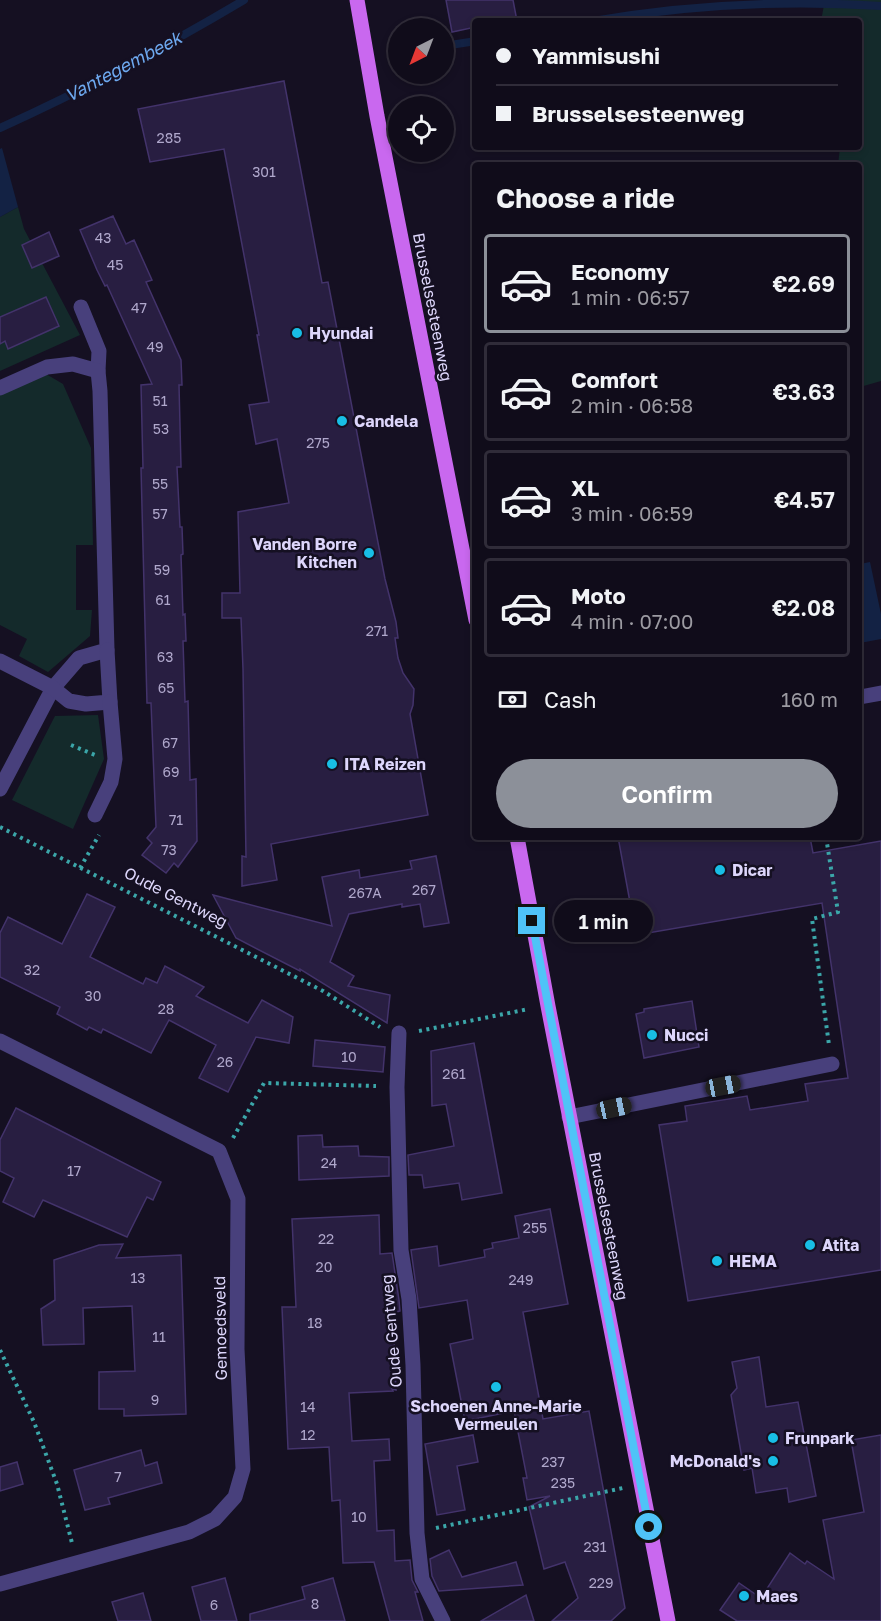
<!DOCTYPE html>
<meta charset="utf-8">
<style>
body{margin:0;font-family:"Golos Text",sans-serif;background:#191523;color:#f1f3f6;height:100vh;display:flex;flex-direction:column;font-size:22px;white-space:nowrap}
*{box-sizing:border-box;margin:0}
p{font-size:20px;color:#9c9ba2}
.icon{flex:none;width:33px;height:33px;fill:none;stroke:currentColor;stroke-width:2;stroke-linecap:round;stroke-linejoin:round}
.map{position:relative;flex:1;overflow:hidden}
.details{position:absolute;left:472px;top:162px;width:390px;height:678px;display:flex;flex-direction:column;background:#100c1a;border-radius:6px;box-shadow:0 3px 9px #0003,0 0 0 2px #302c39}
.details>*{flex:none}
.hud{position:absolute;left:472px;top:18px;width:390px;height:132px;border-radius:6px;box-shadow:0 3px 9px #0003,0 0 0 2px #302c39;display:grid;align-content:center;height:132px;padding:0 24px;background:#100c1a}
.needle{width:39px;rotate:222deg}
.fabs{position:absolute;left:388px;top:18px;display:grid;gap:12px}
.fabs a{display:grid;place-items:center;width:66px;height:66px;border-radius:50%;background:#100c1a;box-shadow:0 3px 9px #0003,0 0 0 2px #302c39;font-size:30px}
.end{position:absolute;width:27px;height:27px;margin:-14px;border:8px solid #4fc3f7;background:#111;box-shadow:0 0 0 3px #111}
.from{border-radius:50%}
.bubble{position:absolute;height:42px;border-radius:21px;background:#100c1a;box-shadow:0 3px 9px #0003,0 0 0 2px #302c39;font-size:20px;font-weight:600;line-height:42px;text-align:center}
.car{position:absolute;width:18px;height:36px;margin:-18px -9px;border-radius:8px;box-shadow:0 0 4px 2px #0007;background:linear-gradient(#222 24%,#8ab4d8 0 40%,#222 0 76%,#8ab4d8 0 86%,#222 0)}
.hud b{display:flex;align-items:center;gap:21px;height:57px;font-size:22px}
.hud b+b{border-top:2px solid #302c39}
.hud i{width:15px;height:15px;background:#f1f3f6}
ul{padding:0;list-style:none}
li{display:flex;align-items:center;gap:18px;height:99px;margin:0 12px 9px;padding:0 12px;border:3px solid #302c39;border-radius:6px}
li div{flex:1}
li b{display:block;font-size:22px}
li em{font-style:normal;font-weight:600}
li.on{border-color:#8c9099}
li>.icon{width:54px;height:54px;stroke-width:1.5}
h2{padding:0 24px;font-size:27px;line-height:72px}
.pay{display:flex;align-items:center;gap:15px;height:66px;padding:0 24px;font-size:22px}
.pay p{margin-inline-start:auto}
.action{display:flex;gap:12px;margin-top:auto;padding:12px 24px}
.action a{flex:1;height:69px;border-radius:36px;background:#8c9099;color:#fff;font-size:24px;font-weight:600;line-height:69px;text-align:center}
.map>svg:first-child{display:block}
.green{fill:#142a2b}
.water{fill:#132244}
.lines{fill:none;stroke-linecap:round;stroke-linejoin:round}
.stream{stroke:#132244;stroke-width:8}
.building{fill:#281e41;stroke:#43336b;stroke-width:1.5}
.path{stroke:#3ba6a9;stroke-width:4;stroke-dasharray:3 4.5;stroke-linecap:butt}
.minor{stroke:#48407c;stroke-width:15}
.major{stroke:#c968ef;stroke-width:15}
.route{stroke:#4fc3f7;stroke-width:8}
.poi-dot{fill:#18bee5;stroke:#151022;stroke-width:2}
.labels{text-anchor:middle;dominant-baseline:central;stroke-width:5;stroke-linejoin:round;paint-order:stroke}
.number-label{font-size:14px;fill:#b0a8cc}
.street-label{font-size:16px;fill:#ddd6fb;stroke:#151022}
.poi-label{font-size:16px;font-weight:bold;fill:#ddd6fb;stroke:#151022;text-anchor:start}
.water-label{font-size:18px;font-style:italic;fill:#6ea9f0;stroke:#151022}
</style>
<div class="map">
<svg width="881" height="1621" viewBox="0 0 881 1621">
<rect width="100%" height="100%" fill="#151022"/>
<g class="green">
<polygon points="825,0 881,0 881,381 860,387 860,165 838,165 840,147 860,147 860,21 821,21"/>
<polygon points="18,207 24,229 80,335 0,371 0,217"/>
<polygon points="46,374 63,384 91,448 93,545 76,545 76,610 92,610 90,636 48,672 19,656 27,639 0,625 0,395"/>
<polygon points="98,715 104,759 73,829 12,800 55,716"/>
</g>
<g class="water">
<polygon points="2,148 18,207 0,217 0,149"/>
<polygon points="870,562 881,614 881,639 860,643 860,564"/>
</g>
<g class="lines">
<g class="stream">
<path d="M593,21C687,5 785,0 881,6"/>
<polyline points="444,46 476,41"/>
<path d="M0,128C84,90 165,47 244,0"/>
</g>
</g>
<g class="building">
<polygon points="446,0 513,0 517,21 476,21 476,27 452,32"/>
<polygon points="284,81 322,283 328,282 385,579 396,622 398,638 395,638 398,658 403,673 414,689 413,705 410,714 428,815 271,844 277,880 242,886 242,856 246,857 243,669 241,618 222,618 222,593 240,593 238,512 289,503 277,439 256,444 249,405 269,402 257,335 259,335 224,149 150,162 138,109"/>
<polygon points="113,216 126,244 134,240 152,280 146,282 181,360 182,385 179,385 181,467 177,467 180,527 182,527 183,554 181,555 183,615 185,614 186,641 183,641 185,702 188,701 190,780 196,779 197,841 178,867 174,863 166,873 142,855 152,843 147,838 156,827 151,703 147,703 141,468 143,468 141,385 152,384 107,285 105,286 97,270 80,230"/>
<polygon points="49,232 59,256 32,268 22,245"/>
<polygon points="46,297 59,326 8,349 5,341 0,344 0,317"/>
<polygon points="618,837 810,837 813,853 881,841 881,1270 688,1301 659,1125 687,1121 685,1106 747,1096 750,1110 808,1101 805,1084 848,1078 822,903 648,933 634,924"/>
<polygon points="436,856 449,923 424,927 420,904 402,907 402,904 349,914 330,962 354,976 348,986 390,995 387,1023 300,969 300,971 236,938 213,895 332,926 322,877 359,870 360,878 412,869 410,861"/>
<polygon points="87,894 115,907 90,957 143,984 146,978 157,983 165,966 204,987 196,996 248,1023 262,1000 293,1017 289,1043 256,1037 228,1092 199,1078 216,1045 169,1020 151,1053 103,1029 101,1033 89,1027 87,1030 57,1014 60,1007 0,977 0,933 8,917 62,944"/>
<polygon points="692,1001 699,1047 644,1058 636,1014 644,1012 644,1009"/>
<polygon points="315,1040 385,1047 383,1072 313,1066"/>
<polygon points="474,1043 502,1193 462,1200 459,1183 424,1188 422,1175 409,1175 408,1155 454,1146 446,1104 432,1106 431,1051"/>
<polygon points="16,1108 161,1182 153,1200 147,1197 127,1237 43,1200 34,1217 3,1202 14,1178 0,1171 0,1140"/>
<polygon points="322,1135 323,1147 358,1146 359,1156 389,1157 389,1176 299,1180 298,1136"/>
<polygon points="550,1209 568,1304 523,1312 543,1419 589,1411 625,1608 611,1621 552,1621 578,1598 565,1562 544,1569 529,1507 550,1496 527,1500 523,1478 527,1478 514,1411 465,1421 450,1344 473,1339 467,1300 419,1308 411,1250 437,1246 439,1266 485,1257 484,1250 493,1248 492,1243 519,1238 515,1216"/>
<polygon points="379,1215 380,1254 392,1253 399,1300 400,1311 393,1313 396,1390 392,1389 393,1391 349,1393 352,1441 389,1439 390,1460 374,1461 377,1531 394,1530 395,1561 410,1560 412,1580 418,1592 415,1592 423,1621 390,1621 374,1562 343,1563 340,1500 332,1501 329,1447 288,1449 282,1307 296,1307 292,1219"/>
<polygon points="123,1244 116,1258 181,1255 186,1414 124,1416 124,1409 99,1409 99,1372 135,1371 132,1306 83,1308 84,1344 43,1345 41,1309 55,1300 54,1260 99,1245"/>
<polygon points="759,1357 766,1407 798,1402 816,1496 789,1502 787,1488 756,1493 752,1468 744,1470 731,1395 737,1388 732,1362"/>
<polygon points="473,1435 478,1462 457,1466 465,1510 437,1515 425,1444"/>
<polygon points="881,1435 881,1621 737,1621 720,1610 739,1583 761,1598 790,1553 805,1564 807,1561 834,1579 823,1520 864,1512 851,1440"/>
<polygon points="141,1450 145,1466 157,1462 162,1483 108,1498 110,1504 85,1510 74,1470"/>
<polygon points="17,1462 23,1484 0,1491 0,1467"/>
<polygon points="449,1550 462,1577 516,1562 523,1585 439,1591 432,1576 430,1559"/>
<polygon points="225,1578 237,1621 201,1621 192,1587"/>
<polygon points="333,1578 345,1621 250,1621 250,1614 305,1599 302,1587"/>
<polygon points="143,1593 151,1621 118,1621 112,1602"/>
<polygon points="526,1595 534,1621 481,1621"/>
</g>
<g class="lines">
<g class="path">
<polyline points="71,745 95,755"/>
<polyline points="0,827 323,991 380,1027"/>
<polyline points="826,837 838,912 812,919 829,1045"/>
<polyline points="80,868 99,835"/>
<polyline points="419,1031 529,1009"/>
<polyline points="233,1138 264,1083 376,1086"/>
<polyline points="0,1350 34,1422 57,1484 72,1543"/>
<polyline points="436,1528 623,1488"/>
</g>
<g class="minor">
<polyline points="81,307 99,351 98,371"/>
<polyline points="0,388 47,367 73,364 98,371 100,391 107,650 79,658 53,688 0,789"/>
<polyline points="0,661 53,688 69,701 86,704 110,702 107,650"/>
<polyline points="860,697 881,693"/>
<polyline points="95,815 111,782 115,759 110,702"/>
<polyline points="399,1033 397,1087 401,1250 409,1299 413,1365 417,1533 422,1579 443,1621"/>
<polyline points="0,1041 219,1151 238,1199 237,1349 243,1469 235,1497 215,1519 189,1532 0,1584"/>
<polyline points="569,1117 832,1064"/>
</g>
<g class="major">
<polyline points="357,0 377,116 476,620"/>
<polyline points="517,837 548,1006 668,1621"/>
</g>
</g>
<g class="lines">
<polyline class="route" points="532,921 649,1527"/>
</g>
<g class="poi-dot">
<circle cx="297" cy="333" r="6"/>
<circle cx="342" cy="421" r="6"/>
<circle cx="369" cy="553" r="6"/>
<circle cx="332" cy="764" r="6"/>
<circle cx="720" cy="870" r="6"/>
<circle cx="652" cy="1035" r="6"/>
<circle cx="810" cy="1245" r="6"/>
<circle cx="717" cy="1261" r="6"/>
<circle cx="496" cy="1387" r="6"/>
<circle cx="773" cy="1438" r="6"/>
<circle cx="773" cy="1461" r="6"/>
<circle cx="744" cy="1596" r="6"/>
</g>
<g class="labels">
<g class="number-label">
<text x="169" y="137">285</text>
<text x="264" y="171">301</text>
<text x="103" y="237">43</text>
<text x="115" y="264">45</text>
<text x="139" y="307">47</text>
<text x="155" y="346">49</text>
<text x="160" y="400">51</text>
<text x="161" y="428">53</text>
<text x="318" y="442">275</text>
<text x="160" y="483">55</text>
<text x="160" y="513">57</text>
<text x="162" y="569">59</text>
<text x="163" y="599">61</text>
<text x="377" y="630">271</text>
<text x="165" y="656">63</text>
<text x="166" y="687">65</text>
<text x="170" y="742">67</text>
<text x="171" y="771">69</text>
<text x="176" y="819">71</text>
<text x="169" y="849">73</text>
<text x="424" y="889">267</text>
<text x="365" y="892">267A</text>
<text x="32" y="969">32</text>
<text x="93" y="995">30</text>
<text x="166" y="1008">28</text>
<text x="349" y="1056">10</text>
<text x="225" y="1061">26</text>
<text x="454" y="1073">261</text>
<text x="329" y="1162">24</text>
<text x="74" y="1170">17</text>
<text x="535" y="1227">255</text>
<text x="326" y="1238">22</text>
<text x="324" y="1266">20</text>
<text x="138" y="1277">13</text>
<text x="521" y="1279">249</text>
<text x="315" y="1322">18</text>
<text x="159" y="1336">11</text>
<text x="155" y="1399">9</text>
<text x="308" y="1406">14</text>
<text x="308" y="1434">12</text>
<text x="553" y="1461">237</text>
<text x="118" y="1476">7</text>
<text x="563" y="1482">235</text>
<text x="359" y="1516">10</text>
<text x="595" y="1546">231</text>
<text x="601" y="1582">229</text>
<text x="315" y="1603">8</text>
<text x="214" y="1604">6</text>
</g>
<g class="street-label">
<text transform="translate(433 307) rotate(79)">Brusselsesteenweg</text>
<text transform="translate(176 897) rotate(27)">Oude Gentweg</text>
<text transform="translate(609 1226) rotate(79)">Brusselsesteenweg</text>
<text transform="translate(220 1328) rotate(-91)">Gemoedsveld</text>
<text transform="translate(391 1331) rotate(-95)">Oude Gentweg</text>
</g>
<g class="poi-label">
<text x="309" y="333">Hyundai</text>
<text x="354" y="421">Candela</text>
<text x="357" y="544" text-anchor="end">Vanden Borre<tspan x="357" dy="18">Kitchen</tspan></text>
<text x="344" y="764">ITA Reizen</text>
<text x="732" y="870">Dicar</text>
<text x="664" y="1035">Nucci</text>
<text x="822" y="1245">Atita</text>
<text x="729" y="1261">HEMA</text>
<text x="496" y="1406" text-anchor="middle">Schoenen Anne-Marie<tspan x="496" dy="18">Vermeulen</tspan></text>
<text x="785" y="1438">Frunpark</text>
<text x="761" y="1461" text-anchor="end">McDonald's</text>
<text x="756" y="1596">Maes</text>
</g>
<g class="water-label">
<text transform="translate(123 66) rotate(-28)">Vantegembeek</text>
</g>
</g>
</svg>
<div class="fabs">
<a><svg class="needle" viewBox="-14 -14 28 28"><path d="M0-13l5 13h-10z" fill="#e53935"/><path d="M0 13l5-13h-10z" fill="#9c9ba2"/></svg></a>
<a><svg class="icon" aria-label="locate" viewBox="0 0 24 24"><circle cx="12" cy="12" r="6"/><path d="M12 2v4M12 18v4M2 12h4M18 12h4"/></svg></a>
</div>
<i class="end from" style="left:649px;top:1527px"></i>
<i class="end" style="left:532px;top:921px"></i>
<div class="bubble" style="left:554px;top:900px;width:99px">1 min</div>
<i class="car" style="left:723px;top:1086px;rotate:79deg"></i>
<i class="car" style="left:614px;top:1108px;rotate:78deg"></i>
<div class="hud">
<b><i class="from"></i>Yammisushi</b>
<b><i></i>Brusselsesteenweg</b>
</div>
<section class="details">
<h2>Choose a ride</h2>
<ul>
<li class="on"><svg class="icon" aria-label="car" viewBox="0 0 24 24"><path d="M5 17H2v-5l4-1 3-4h7l3 4 3 1v5h-3M9 17h6M6 11h13"/><circle cx="7" cy="17" r="2"/><circle cx="17" cy="17" r="2"/></svg><div><b>Economy</b><p>1 min · 06:57</p></div><em>€2.69</em></li>
<li><svg class="icon" aria-label="car" viewBox="0 0 24 24"><path d="M5 17H2v-5l4-1 3-4h7l3 4 3 1v5h-3M9 17h6M6 11h13"/><circle cx="7" cy="17" r="2"/><circle cx="17" cy="17" r="2"/></svg><div><b>Comfort</b><p>2 min · 06:58</p></div><em>€3.63</em></li>
<li><svg class="icon" aria-label="car" viewBox="0 0 24 24"><path d="M5 17H2v-5l4-1 3-4h7l3 4 3 1v5h-3M9 17h6M6 11h13"/><circle cx="7" cy="17" r="2"/><circle cx="17" cy="17" r="2"/></svg><div><b>XL</b><p>3 min · 06:59</p></div><em>€4.57</em></li>
<li><svg class="icon" aria-label="car" viewBox="0 0 24 24"><path d="M5 17H2v-5l4-1 3-4h7l3 4 3 1v5h-3M9 17h6M6 11h13"/><circle cx="7" cy="17" r="2"/><circle cx="17" cy="17" r="2"/></svg><div><b>Moto</b><p>4 min · 07:00</p></div><em>€2.08</em></li>
</ul>
<div class="pay"><svg class="icon" aria-label="cash" viewBox="0 0 24 24"><path d="M3 7h18v10H3z"/><circle cx="12" cy="12" r="2"/></svg>Cash<p>160 m</p></div>
<div class="action"><a>Confirm</a></div>
</section>
</div>
